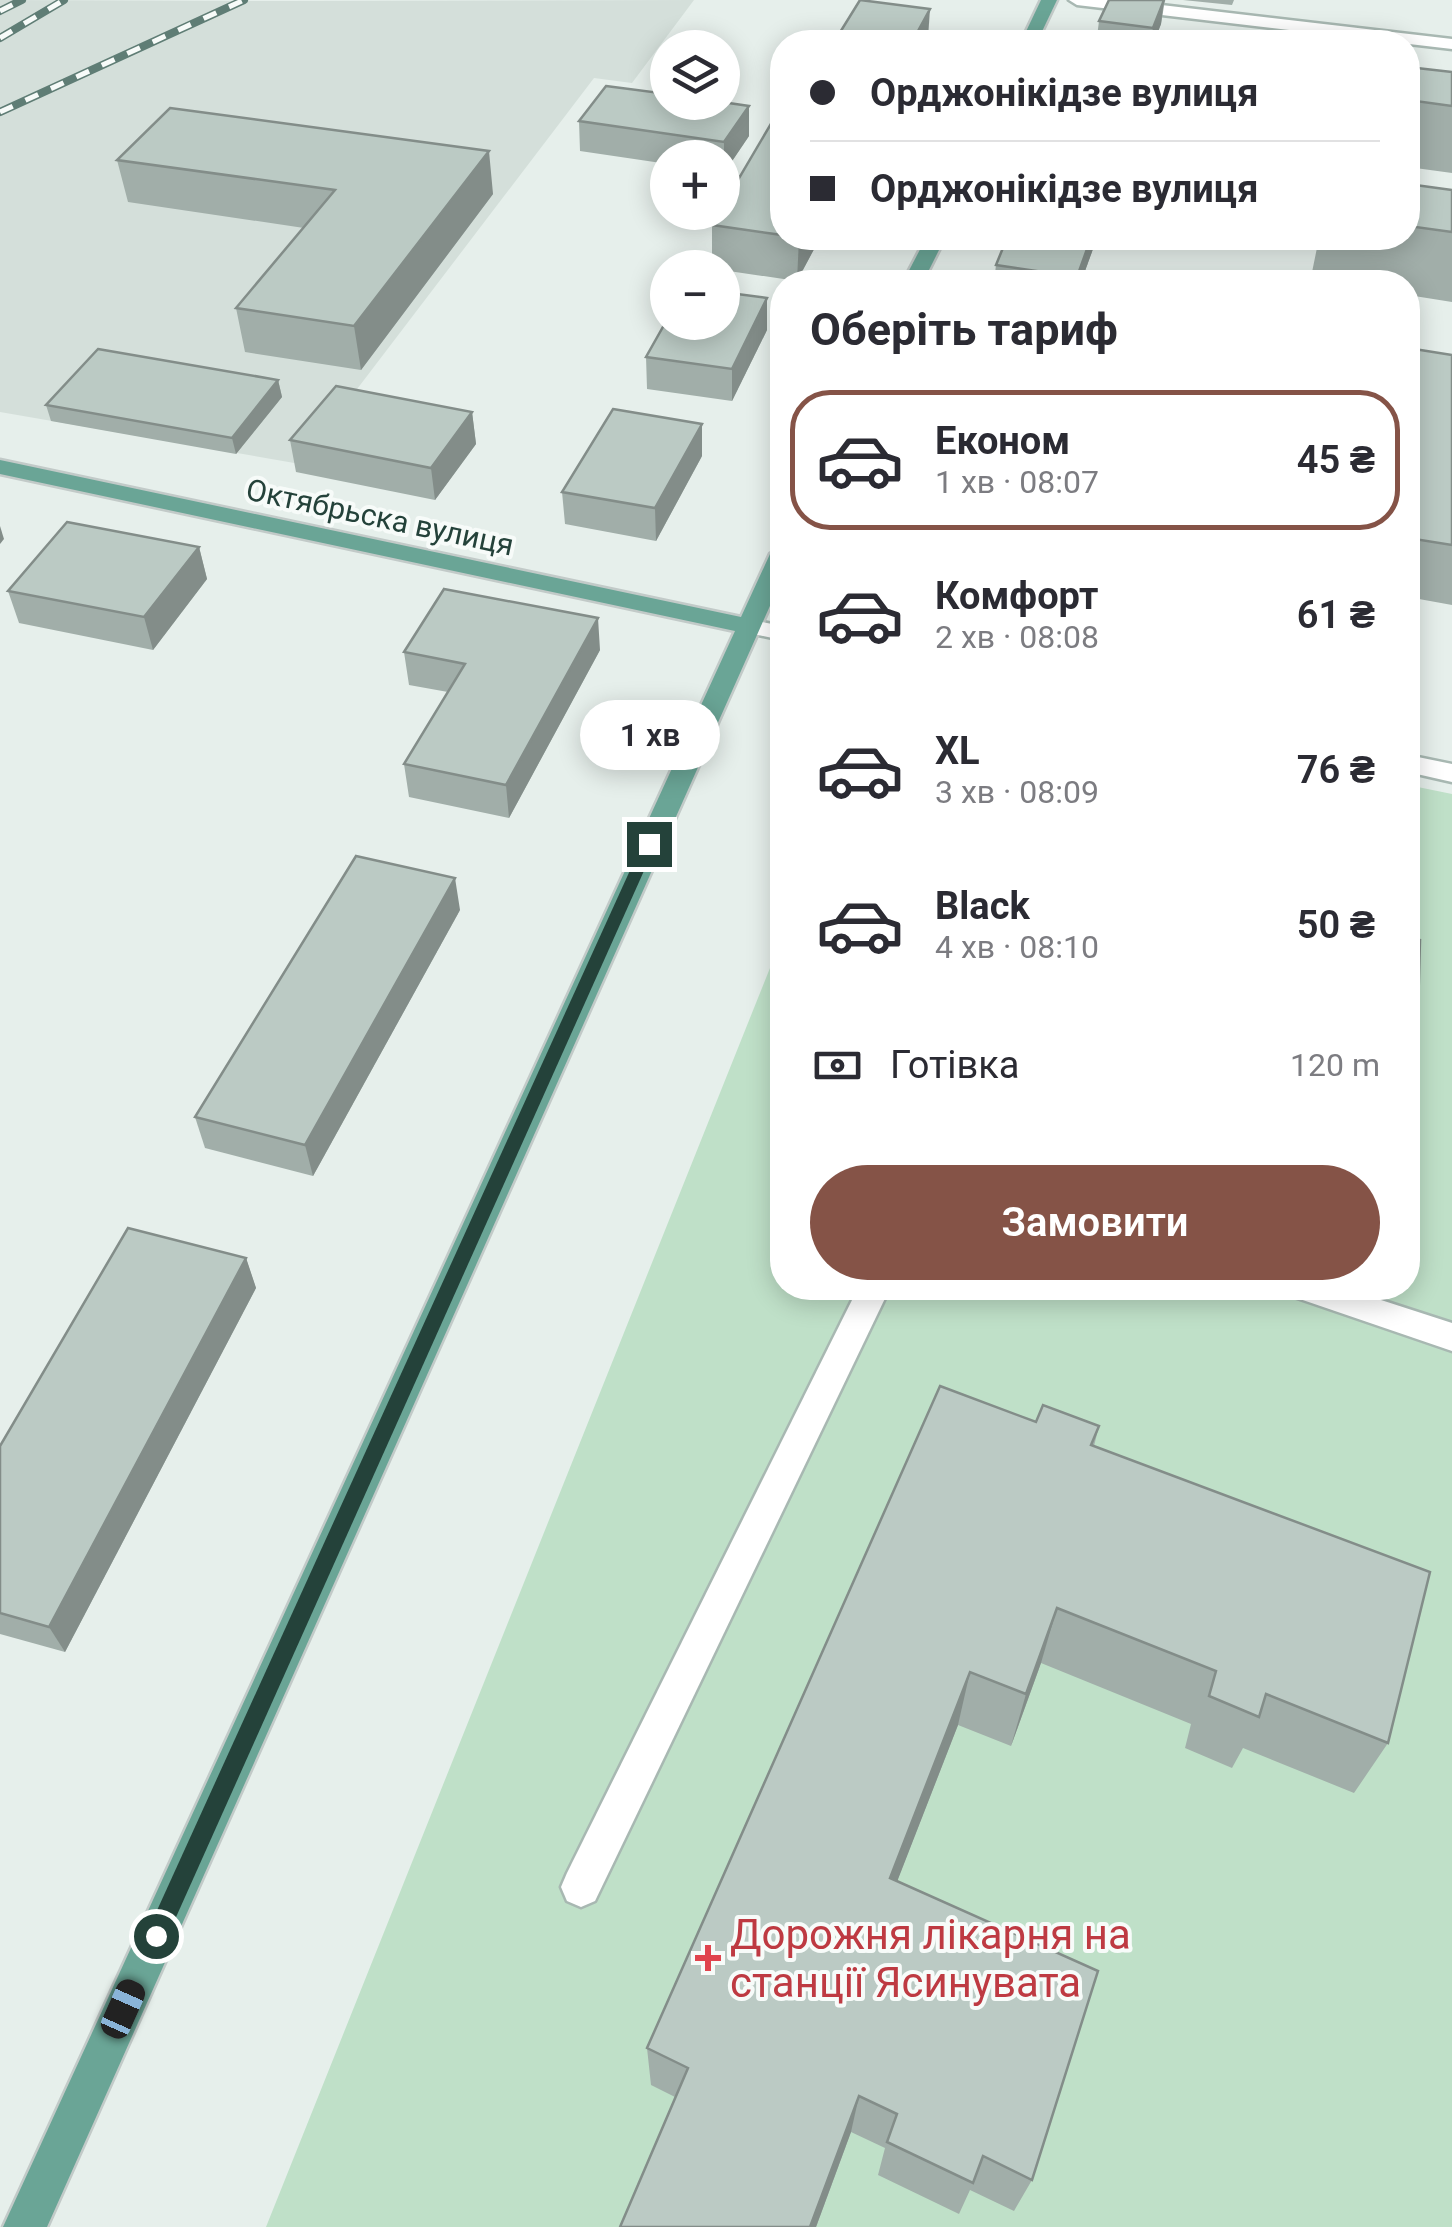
<!DOCTYPE html>
<html lang="uk">
<meta charset="utf-8">
<style>
body{margin:0;font-family:Roboto,sans-serif;background:#f7f7f7;color:#2b2b33;height:100vh;display:flex;flex-direction:column;font-size:38px;white-space:nowrap}
*{box-sizing:border-box;margin:0}
p{font-size:32px;color:#7c7c81}
.icon{flex:none;width:55px;height:55px;fill:none;stroke:currentColor;stroke-width:2;stroke-linecap:round;stroke-linejoin:round}
.map{position:relative;flex:1;overflow:hidden}
.details{position:absolute;left:770px;top:270px;width:650px;height:1030px;display:flex;flex-direction:column;background:#fff;border-radius:40px;box-shadow:0 5px 25px #0003}
.details>*{flex:none}
.banner{position:absolute;left:770px;top:30px;width:650px;height:220px;border-radius:40px;box-shadow:0 5px 25px #0003;display:grid;align-content:center;height:220px;padding:0 40px;background:#fff}
.fabs{position:absolute;left:650px;top:30px;display:grid;gap:20px}
.fabs a{display:grid;place-items:center;width:90px;height:90px;border-radius:50%;background:#fff;box-shadow:0 5px 25px #0003;font-size:50px}
.end{position:absolute;width:45px;height:45px;margin:-22px;border:12px solid #24423a;background:#fff;box-shadow:0 0 0 5px #fff}
.from{border-radius:50%}
.bubble{position:absolute;height:70px;border-radius:35px;background:#fff;box-shadow:0 5px 25px #0003;font-size:32px;font-weight:600;line-height:70px;text-align:center}
.car{position:absolute;width:30px;height:60px;margin:-30px -15px;border-radius:12px;box-shadow:0 0 8px 2px #0007;background:linear-gradient(#222 24%,#8ab4d8 0 40%,#222 0 76%,#8ab4d8 0 86%,#222 0)}
.banner b{display:flex;align-items:center;gap:35px;height:95px;font-size:38px}
.banner b+b{border-top:2px solid #e1e1e2}
.banner i{width:25px;height:25px;background:#2b2b33}
ul{padding:0;list-style:none}
li{display:flex;align-items:center;gap:30px;height:140px;margin:0 20px 15px;padding:0 20px;border:5px solid transparent;border-radius:40px}
li div{flex:1}
li b{display:block;font-size:38px}
li em{font-style:normal;font-weight:600}
li.selected{border-color:#855347}
li>.icon{width:90px;height:90px;stroke-width:1.5}
h2{padding:0 40px;font-size:45px;line-height:120px}
.pay{display:flex;align-items:center;gap:25px;height:110px;padding:0 40px;font-size:38px}
.pay p{margin-inline-start:auto}
.primary-button{display:flex;gap:20px;margin-top:auto;padding:20px 40px}
.primary-button a{flex:1;height:115px;border-radius:60px;background:#855347;color:#fff;font-size:40px;font-weight:600;line-height:115px;text-align:center}
.map>svg:first-child{display:block}
.built{fill:#d4dfda}
.green{fill:#bfe0c8}
.lines{fill:none;stroke-linecap:round;stroke-linejoin:round}
.minor-casing{stroke:#a8b8b2;stroke-width:5}
.major-casing{stroke:#c2cac8;stroke-width:5}
.minor{fill:#fff;fill-rule:evenodd}
.major{fill:#6aa596;fill-rule:evenodd}
.rail-casing{stroke:#5f7d75;stroke-width:8}
.rail{stroke:#f7fbf9;stroke-width:5;stroke-dasharray:14;stroke-linecap:butt}
.wall{fill:#a1aea9}
.shaded-wall{fill:#838d89}
.building{fill:#bbcac4;stroke:#838d89;stroke-width:2.5}
.route{fill:#24423a}
.health-dot{fill:#e0444e;stroke:#f7fbf9;stroke-width:4}
.labels{text-anchor:middle;dominant-baseline:central;stroke-width:8;stroke-linejoin:round;paint-order:stroke}
.far-street-label{font-size:30px;fill:#24423a;stroke:#f7fbf9}
.near-health-label{font-size:42px;fill:#be3a42;stroke:#f7fbf9;text-anchor:start}
</style>
<div class="map">
<svg width="1452" height="2227" viewBox="0 0 1452 2227">
<rect width="100%" height="100%" fill="#e6efeb"/>
<polygon class="built" points="0,0 286,1 694,0 632,83 594,78 300,464 0,412"/>
<polygon class="green" points="1408,785 1452,794 1452,2227 266,2227 782,938 782,1288 1408,1288"/>
<g class="lines">
<defs>
<g id="minor">
<polygon points="1069,0 1119,0 1452,39 1452,49 1077,5"/>
<polygon points="748,619 782,626 782,640 740,631 736,626"/>
<polygon points="1408,755 1452,764 1452,782 1408,772"/>
<polygon points="858,1288 890,1288 595,1901 581,1907 567,1901 561,1887 567,1873"/>
<polygon points="1289,1288 1344,1288 1452,1323 1452,1351 1294,1297"/>
</g>
<g id="major">
<polygon points="1041,0 1057,0 1037,42 1021,42"/>
<polygon points="926,238 945,238 923,282 903,282"/>
<polygon points="0,460 741,617 770,554 782,547 782,579 47,2227 3,2227 735,631 0,474"/>
</g>
</defs>
<use href="#minor" class="minor-casing"/>
<use href="#major" class="major-casing"/>
<use href="#minor" class="minor"/>
<use href="#major" class="major"/>
<defs>
<g id="rail">
<polyline points="0,11 22,0"/>
<polyline points="0,38 64,0"/>
<polyline points="0,112 244,0"/>
</g>
</defs>
<use href="#rail" class="rail-casing"/>
<use href="#rail" class="rail"/>
</g>
<g class="wall">
<polygon points="1109,0 1165,0 1161,24 1154,42 1088,42 1097,37 1099,21"/>
<polygon points="1183,0 1234,0 1232,5"/>
<polygon points="1408,67 1452,72 1452,173 1408,167"/>
<polygon points="782,105 782,238 820,238 797,281 722,270 722,268 712,268 712,225"/>
<polygon points="579,121 749,136 724,173 722,172 722,158 668,158 668,164 580,151"/>
<polygon points="117,160 493,194 361,370 245,352 236,308 304,228 128,202"/>
<polygon points="1408,184 1452,190 1452,302 1408,295 1408,282 1310,282 1319,238 1408,238"/>
<polygon points="1097,238 1081,282 994,282 996,265"/>
<polygon points="767,330 732,401 647,389 646,357"/>
<polygon points="1408,348 1452,355 1452,605 1408,597"/>
<polygon points="278,380 282,397 236,454 51,421 46,405"/>
<polygon points="472,412 476,444 435,500 296,472 290,440"/>
<polygon points="702,456 656,541 565,524 562,492"/>
<polygon points="199,547 207,579 153,650 19,623 8,591"/>
<polygon points="600,650 509,818 409,797 404,764 448,692 409,685 404,652"/>
<polygon points="460,910 313,1176 205,1148 195,1117"/>
<polygon points="1408,938 1414,1160 1408,1175"/>
<polygon points="246,1258 256,1288 65,1652 0,1634 0,1446"/>
<polygon points="1036,1422 1099,1426 1094,1446 1388,1743 1354,1793 1243,1748 1232,1768 1185,1748 1191,1724 1041,1663 1011,1746 958,1725 897,1881 1032,2180 1014,2211 970,2190 959,2214 878,2175 885,2148 851,2132 816,2227 620,2227 675,2097 651,2085 647,2048"/>
</g>
<g class="shaded-wall">
<polygon points="1164,0 1161,24 1154,42 1150,42 1153,28"/>
<polygon points="930,9 928,38 925,42 912,42"/>
<polygon points="749,106 749,136 724,173 724,142"/>
<polygon points="489,151 493,194 361,370 354,326"/>
<polygon points="799,238 820,238 797,281"/>
<polygon points="1091,238 1097,238 1081,282 1076,282"/>
<polygon points="767,298 767,330 732,401 732,369"/>
<polygon points="278,380 282,397 236,454 232,438"/>
<polygon points="472,412 476,444 435,500 431,468"/>
<polygon points="702,424 702,456 656,541 655,508"/>
<polygon points="0,526 4,539 0,544"/>
<polygon points="199,547 207,579 153,650 144,617"/>
<polygon points="598,618 600,650 509,818 506,785"/>
<polygon points="455,878 460,910 313,1176 305,1145"/>
<polygon points="246,1258 256,1288 65,1652 49,1627"/>
<polygon points="1057,1608 1041,1663 1011,1746 1026,1694"/>
<polygon points="970,1672 958,1725 881,1923 890,1878"/>
<polygon points="859,2096 851,2132 816,2227 810,2227"/>
</g>
<g class="building">
<polygon points="860,0 930,9 912,42 834,42"/>
<polygon points="1109,0 1164,0 1153,28 1099,21"/>
<polygon points="1347,32 1396,38 1396,42 1346,42"/>
<polygon points="1090,36 1146,42 1088,42"/>
<polygon points="1408,67 1452,72 1452,106 1408,100"/>
<polygon points="606,86 668,94 668,102 722,102 749,106 724,142 579,121"/>
<polygon points="782,105 782,235 712,225 720,212 722,212 722,207"/>
<polygon points="170,108 489,151 354,326 236,308 335,190 117,160"/>
<polygon points="1408,184 1452,190 1452,232 1408,226"/>
<polygon points="1007,238 1091,238 1077,277 996,265"/>
<polygon points="722,292 767,298 732,369 646,357 668,318 668,322 722,322"/>
<polygon points="1408,348 1452,355 1452,545 1408,538"/>
<polygon points="98,349 278,380 232,438 46,405"/>
<polygon points="336,386 472,412 431,468 290,440"/>
<polygon points="613,409 702,424 655,508 562,492"/>
<polygon points="67,522 199,547 144,617 8,591"/>
<polygon points="444,589 598,618 506,785 404,764 465,664 404,652"/>
<polygon points="356,856 455,878 305,1145 195,1117"/>
<polygon points="1408,938 1420,940 1414,1160 1408,1158"/>
<polygon points="128,1228 246,1258 49,1627 0,1613 0,1446"/>
<polygon points="940,1386 1036,1422 1043,1405 1099,1426 1091,1445 1430,1572 1388,1743 1266,1694 1259,1717 1209,1696 1216,1671 1057,1608 1026,1694 970,1672 890,1878 1098,1971 1032,2180 983,2156 973,2183 887,2142 897,2114 859,2096 810,2227 620,2227 688,2068 647,2048"/>
</g>
<polygon class="route" points="649,840 656,844 164,1944 149,1944 149,1928 642,844"/>
<path class="health-dot" d="M703 1943h10v10h10v10h-10v10h-10v-10h-10v-10h10z"/>
<g class="labels">
<g class="far-street-label">
<text transform="translate(380 517) rotate(12)">Октябрьска вулиця</text>
</g>
<g class="near-health-label">
<text x="730" y="1934">Дорожня лікарня на<tspan x="730" dy="48">станції Ясинувата</tspan></text>
</g>
</g>
</svg>
<div class="fabs">
<a><svg class="icon" aria-label="layers" viewBox="0 0 24 24"><path d="M12 4l9 5-9 5-9-5zM3 14l9 5 9-5"/></svg></a>
<a>+</a>
<a>−</a>
</div>
<i class="end from" style="left:156px;top:1936px"></i>
<i class="end" style="left:649px;top:844px"></i>
<div class="bubble" style="left:580px;top:700px;width:140px">1 хв</div>
<i class="car" style="left:123px;top:2009px;rotate:24deg"></i>
<div class="banner">
<b><i class="from"></i>Орджонікідзе вулиця</b>
<b><i></i>Орджонікідзе вулиця</b>
</div>
<section class="details">
<h2>Оберіть тариф</h2>
<ul>
<li class="selected"><svg class="icon" aria-label="car" viewBox="0 0 24 24"><path d="M5 17H2v-5l4-1 3-4h7l3 4 3 1v5h-3M9 17h6M6 11h13"/><circle cx="7" cy="17" r="2"/><circle cx="17" cy="17" r="2"/></svg><div><b>Економ</b><p>1 хв · 08:07</p></div><em>45 ₴</em></li>
<li><svg class="icon" aria-label="car" viewBox="0 0 24 24"><path d="M5 17H2v-5l4-1 3-4h7l3 4 3 1v5h-3M9 17h6M6 11h13"/><circle cx="7" cy="17" r="2"/><circle cx="17" cy="17" r="2"/></svg><div><b>Комфорт</b><p>2 хв · 08:08</p></div><em>61 ₴</em></li>
<li><svg class="icon" aria-label="car" viewBox="0 0 24 24"><path d="M5 17H2v-5l4-1 3-4h7l3 4 3 1v5h-3M9 17h6M6 11h13"/><circle cx="7" cy="17" r="2"/><circle cx="17" cy="17" r="2"/></svg><div><b>XL</b><p>3 хв · 08:09</p></div><em>76 ₴</em></li>
<li><svg class="icon" aria-label="car" viewBox="0 0 24 24"><path d="M5 17H2v-5l4-1 3-4h7l3 4 3 1v5h-3M9 17h6M6 11h13"/><circle cx="7" cy="17" r="2"/><circle cx="17" cy="17" r="2"/></svg><div><b>Black</b><p>4 хв · 08:10</p></div><em>50 ₴</em></li>
</ul>
<div class="pay"><svg class="icon" aria-label="cash" viewBox="0 0 24 24"><path d="M3 7h18v10H3z"/><circle cx="12" cy="12" r="2"/></svg>Готівка<p>120 m</p></div>
<div class="primary-button"><a>Замовити</a></div>
</section>
</div>
